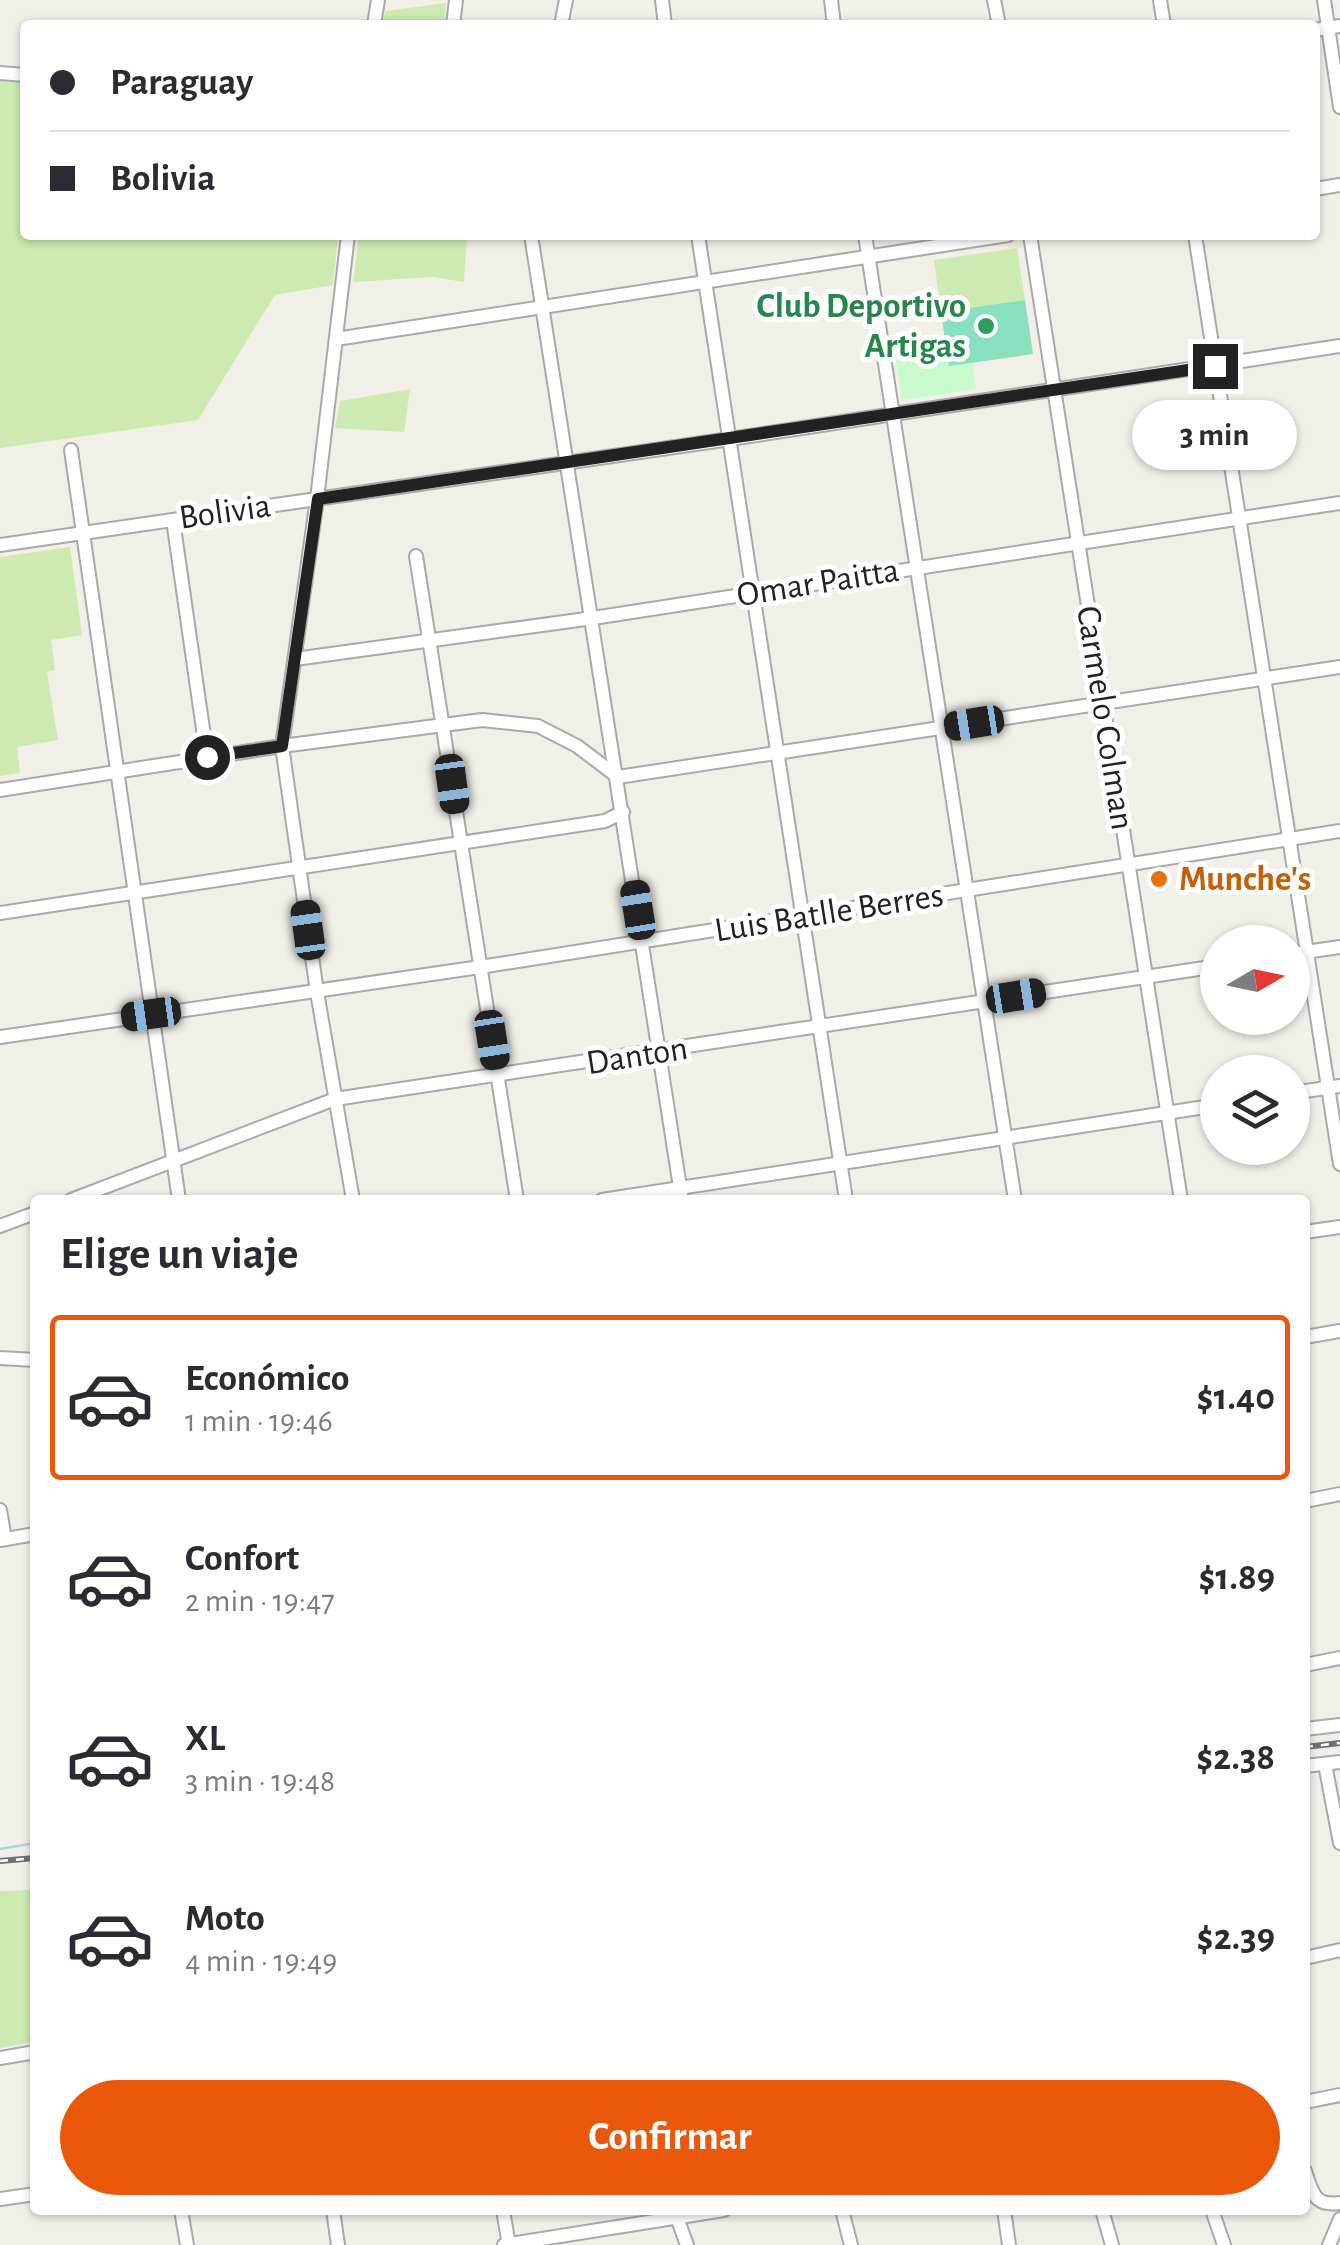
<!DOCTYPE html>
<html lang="es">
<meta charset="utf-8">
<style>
body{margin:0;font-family:"Alegreya Sans",sans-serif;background:#f2f2f3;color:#2b2b33;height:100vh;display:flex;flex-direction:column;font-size:38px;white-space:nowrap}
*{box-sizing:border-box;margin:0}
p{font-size:32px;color:#7c7c81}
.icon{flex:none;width:55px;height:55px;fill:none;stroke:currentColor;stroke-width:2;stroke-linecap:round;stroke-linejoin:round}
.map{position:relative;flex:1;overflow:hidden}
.drawer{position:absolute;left:30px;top:1195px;width:1280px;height:1020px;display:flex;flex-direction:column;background:#fff;border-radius:10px;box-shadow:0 2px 8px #0004}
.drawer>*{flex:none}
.hud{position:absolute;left:20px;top:20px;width:1300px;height:220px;border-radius:10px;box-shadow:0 2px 8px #0004;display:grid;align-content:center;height:220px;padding:0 30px;background:#fff}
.needle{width:65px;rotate:81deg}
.controls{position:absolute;left:1200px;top:925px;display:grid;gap:20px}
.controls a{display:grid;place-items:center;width:110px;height:110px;border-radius:50%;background:#fff;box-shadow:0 2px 8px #0004;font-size:50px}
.end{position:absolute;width:45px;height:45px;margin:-22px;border:12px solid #222;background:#fff;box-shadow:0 0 0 5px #fff}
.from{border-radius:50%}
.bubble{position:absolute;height:70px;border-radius:35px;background:#fff;box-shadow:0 2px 8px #0004;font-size:32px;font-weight:700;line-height:70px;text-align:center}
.car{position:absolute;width:30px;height:60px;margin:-30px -15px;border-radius:12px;box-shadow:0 0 8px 2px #0007;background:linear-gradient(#222 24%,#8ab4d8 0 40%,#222 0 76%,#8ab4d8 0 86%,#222 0)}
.hud b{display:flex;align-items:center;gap:35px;height:95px;font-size:38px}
.hud b+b{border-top:2px solid #e1e1e2}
.hud i{width:25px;height:25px;background:#2b2b33}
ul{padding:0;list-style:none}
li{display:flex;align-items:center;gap:30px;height:165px;margin:0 20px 15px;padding:0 10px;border:5px solid transparent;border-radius:10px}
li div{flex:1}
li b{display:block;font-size:38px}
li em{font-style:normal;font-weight:700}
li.current{border-color:#ea580c}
li>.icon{width:90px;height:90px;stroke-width:1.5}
h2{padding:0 30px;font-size:45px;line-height:120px}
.button{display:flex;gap:20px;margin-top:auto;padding:20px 30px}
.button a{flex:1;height:115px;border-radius:60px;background:#ea580c;color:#fff;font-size:40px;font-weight:700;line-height:115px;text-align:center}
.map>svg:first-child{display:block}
.grass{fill:#cdebb0}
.park{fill:#c8facc}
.pitch{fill:#88e0be}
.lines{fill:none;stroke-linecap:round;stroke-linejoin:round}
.stream{stroke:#aad3df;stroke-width:2.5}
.minor-casing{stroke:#a9a9a9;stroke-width:16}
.minor{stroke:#fff;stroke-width:12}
.rail-casing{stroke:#707070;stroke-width:6}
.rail{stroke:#fff;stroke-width:2.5;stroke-dasharray:8;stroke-linecap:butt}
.route{stroke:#222;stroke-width:12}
.leisure-dot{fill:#2e9e5b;stroke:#fff;stroke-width:4}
.food-dot{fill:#e8710a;stroke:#fff;stroke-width:4}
.labels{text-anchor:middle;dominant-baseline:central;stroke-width:10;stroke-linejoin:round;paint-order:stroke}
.leisure-label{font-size:35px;font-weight:bold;fill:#27864d;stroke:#fff;text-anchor:end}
.street-label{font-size:35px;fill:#222;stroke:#fff}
.food-label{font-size:35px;font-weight:bold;fill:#c56008;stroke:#fff;text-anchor:start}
</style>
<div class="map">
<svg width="1340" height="2245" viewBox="0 0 1340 2245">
<rect width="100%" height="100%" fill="#f2efe9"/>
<g class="grass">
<polygon points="446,3 445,25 383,25 385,11"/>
<polygon points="0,79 25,81 25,235 338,235 333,285 275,295 198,420 0,448"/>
<polygon points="359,235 467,235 464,282 433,277 353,282"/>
<polygon points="1017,248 1025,300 941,312 934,260"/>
<polygon points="410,389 404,432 335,428 340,401"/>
<polygon points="70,547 82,635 51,640 55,670 47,672 58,740 17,747 20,773 0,776 0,557"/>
<polygon points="35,1890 35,2042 0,2048 0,1891"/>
</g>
<polygon class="park" points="945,340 949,365 972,362 976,389 902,400 894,348"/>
<polygon class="pitch" points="1025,300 1033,354 949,366 941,312"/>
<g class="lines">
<polyline class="stream" points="0,1849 35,1843"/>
<defs>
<g id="minor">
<polyline points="662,0 665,25"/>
<polyline points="831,0 834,25"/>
<polyline points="994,0 999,25"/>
<polyline points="1160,0 1164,25"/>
<polyline points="1324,0 1340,107"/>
<polyline points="374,25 378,0"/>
<polyline points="453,25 456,0"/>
<polyline points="561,25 566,0"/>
<polyline points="1315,30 1340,26"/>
<polyline points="0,73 25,75"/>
<polyline points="1315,189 1340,185"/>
<polyline points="348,235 317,499 282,746 317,992 353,1200"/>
<polyline points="531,235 682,1200"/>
<polyline points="698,235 846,1200"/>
<polyline points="865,235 1015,1200"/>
<polyline points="1030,235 1181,1200"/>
<polyline points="1195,235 1340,1164"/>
<polyline points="336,339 1008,235"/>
<polyline points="71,450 179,1200"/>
<polyline points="173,520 207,757"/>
<polyline points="0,545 730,439 1340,346"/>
<polyline points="416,556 517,1200"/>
<polyline points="295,659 593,618 1340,503"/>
<polyline points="0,790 282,746 482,720 538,726 577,746 618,777 1340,667"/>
<polyline points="0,913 605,821 623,812"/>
<polyline points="1292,954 1340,947"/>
<polyline points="0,1037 480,967 1340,831"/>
<polyline points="1292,1093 1340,1086"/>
<polyline points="71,1200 335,1099 1218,966"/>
<polyline points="602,1200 1218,1105"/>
<polyline points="0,1226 35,1213"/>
<polyline points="1305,1232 1340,1227"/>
<polyline points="1305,1337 1340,1331"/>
<polyline points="0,1358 35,1360"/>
<polyline points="1305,1501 1340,1494"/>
<polyline points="0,1510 5,1539"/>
<polyline points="0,1540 35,1534"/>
<polyline points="1305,1665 1340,1658"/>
<polyline points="1305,1729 1340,1725"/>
<polyline points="1325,1764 1340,1843"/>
<polyline points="1305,1766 1340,1762"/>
<polyline points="1305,1958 1340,1950"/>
<polyline points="0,2058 35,2052"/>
<polyline points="1305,2102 1340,2095"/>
<path d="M1305,2171C1312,2192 1314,2207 1340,2203"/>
<polyline points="0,2199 35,2194"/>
<polyline points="181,2210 187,2245"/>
<polyline points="333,2210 338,2245"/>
<polyline points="503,2210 509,2245"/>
<polyline points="842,2210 851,2245"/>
<polyline points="1004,2210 1009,2245"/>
<polyline points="1102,2210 1112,2245"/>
<polyline points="1212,2210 1224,2245"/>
<polyline points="675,2212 687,2245"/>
<polyline points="504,2245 724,2210"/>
<polyline points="1329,2245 1340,2219"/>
</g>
</defs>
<use href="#minor" class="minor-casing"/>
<use href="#minor" class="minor"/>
<defs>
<g id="rail">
<polyline points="1305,1747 1340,1743"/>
<polyline points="0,1861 35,1858"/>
</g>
</defs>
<use href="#rail" class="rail-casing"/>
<use href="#rail" class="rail"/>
</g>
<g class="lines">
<polyline class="route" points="207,757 282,746 318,499 1215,366"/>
</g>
<circle class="leisure-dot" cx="986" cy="326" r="10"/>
<circle class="food-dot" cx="1159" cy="879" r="10"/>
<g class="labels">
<g class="leisure-label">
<text x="966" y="306">Club Deportivo<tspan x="966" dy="40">Artigas</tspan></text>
</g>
<g class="street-label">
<text transform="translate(225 512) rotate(-8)">Bolivia</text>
<text transform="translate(818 583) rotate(-9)">Omar Paitta</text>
<text transform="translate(1105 718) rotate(81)">Carmelo Colman</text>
<text transform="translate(829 913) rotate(-9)">Luis Batlle Berres</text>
<text transform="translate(637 1056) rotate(-9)">Danton</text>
</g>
<g class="food-label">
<text x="1179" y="879">Munche's</text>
</g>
</g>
</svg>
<div class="controls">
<a><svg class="needle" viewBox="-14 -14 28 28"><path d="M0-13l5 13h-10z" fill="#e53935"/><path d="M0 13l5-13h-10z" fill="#7c7c81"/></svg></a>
<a><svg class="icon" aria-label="layers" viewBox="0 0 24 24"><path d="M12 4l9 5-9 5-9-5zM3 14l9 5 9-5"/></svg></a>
</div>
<i class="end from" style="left:207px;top:757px"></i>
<i class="end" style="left:1215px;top:366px"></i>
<div class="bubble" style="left:1132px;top:400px;width:165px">3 min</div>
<i class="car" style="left:974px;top:723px;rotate:261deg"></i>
<i class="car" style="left:452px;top:784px;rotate:172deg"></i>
<i class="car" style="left:638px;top:910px;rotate:351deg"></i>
<i class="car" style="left:308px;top:930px;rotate:352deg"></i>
<i class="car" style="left:1016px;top:996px;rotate:81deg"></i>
<i class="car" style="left:151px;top:1014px;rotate:262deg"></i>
<i class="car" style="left:492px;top:1040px;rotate:171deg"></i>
<div class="hud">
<b><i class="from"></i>Paraguay</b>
<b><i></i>Bolivia</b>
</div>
<section class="drawer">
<h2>Elige un viaje</h2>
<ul>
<li class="current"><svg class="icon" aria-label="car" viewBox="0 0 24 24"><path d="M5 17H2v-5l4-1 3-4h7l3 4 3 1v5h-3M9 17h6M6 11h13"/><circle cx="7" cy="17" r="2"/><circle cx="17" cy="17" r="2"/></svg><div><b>Económico</b><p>1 min · 19:46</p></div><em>$1.40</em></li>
<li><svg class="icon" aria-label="car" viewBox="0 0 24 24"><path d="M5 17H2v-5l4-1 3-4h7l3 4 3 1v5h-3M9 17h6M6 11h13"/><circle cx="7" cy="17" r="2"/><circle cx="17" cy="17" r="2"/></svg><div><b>Confort</b><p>2 min · 19:47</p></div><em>$1.89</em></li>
<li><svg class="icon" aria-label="car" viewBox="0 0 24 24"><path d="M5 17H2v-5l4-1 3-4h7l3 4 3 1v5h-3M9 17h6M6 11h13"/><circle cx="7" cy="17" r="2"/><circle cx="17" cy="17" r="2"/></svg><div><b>XL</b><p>3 min · 19:48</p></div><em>$2.38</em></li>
<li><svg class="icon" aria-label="car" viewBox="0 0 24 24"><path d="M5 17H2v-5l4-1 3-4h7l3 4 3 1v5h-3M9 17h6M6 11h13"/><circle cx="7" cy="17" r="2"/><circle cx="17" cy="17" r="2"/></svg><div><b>Moto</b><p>4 min · 19:49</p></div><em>$2.39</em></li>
</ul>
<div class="button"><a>Confirmar</a></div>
</section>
</div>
